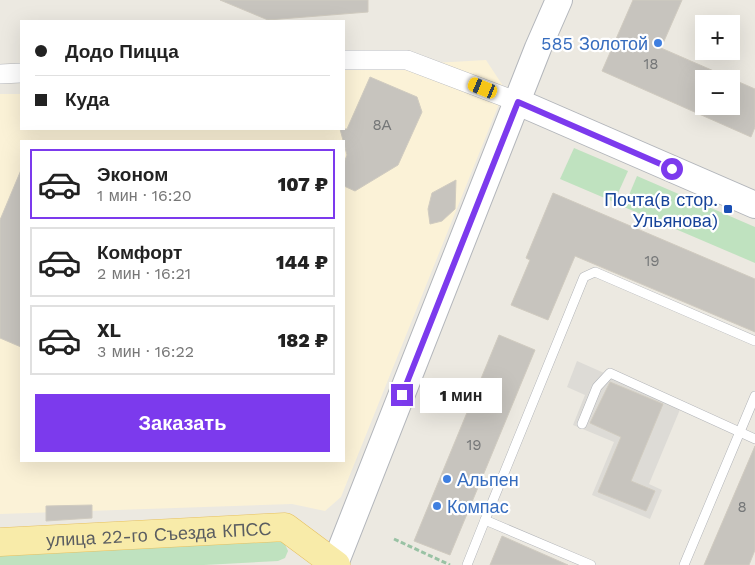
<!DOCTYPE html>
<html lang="ru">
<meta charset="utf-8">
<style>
body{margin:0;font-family:"Work Sans",sans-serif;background:#f6f6f6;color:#222;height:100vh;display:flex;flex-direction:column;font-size:19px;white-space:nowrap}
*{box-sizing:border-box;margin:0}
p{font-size:16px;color:#767676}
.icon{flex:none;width:28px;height:28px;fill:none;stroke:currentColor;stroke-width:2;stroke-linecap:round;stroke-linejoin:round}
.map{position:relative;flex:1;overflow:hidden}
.panel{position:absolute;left:20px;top:140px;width:325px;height:322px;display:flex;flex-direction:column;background:#fff;border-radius:0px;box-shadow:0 5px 20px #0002}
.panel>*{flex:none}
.guide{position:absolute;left:20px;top:20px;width:325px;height:110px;border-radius:0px;box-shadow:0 5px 20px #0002;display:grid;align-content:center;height:110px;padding:0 15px;background:#fff}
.controls{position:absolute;left:695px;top:15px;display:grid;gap:10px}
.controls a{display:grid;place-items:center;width:45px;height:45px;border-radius:0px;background:#fff;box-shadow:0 5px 20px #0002;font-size:25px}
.end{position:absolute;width:22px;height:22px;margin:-11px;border:6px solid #7c3aed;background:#fff;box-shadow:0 0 0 2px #fff}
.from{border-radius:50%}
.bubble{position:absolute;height:35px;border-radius:0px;background:#fff;box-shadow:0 5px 20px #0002;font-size:16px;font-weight:800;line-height:35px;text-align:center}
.car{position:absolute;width:15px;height:30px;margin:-15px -8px;border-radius:6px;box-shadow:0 0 4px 1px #0007;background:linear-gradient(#f5c518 24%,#345 0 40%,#f5c518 0 76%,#345 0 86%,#f5c518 0)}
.guide b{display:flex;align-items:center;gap:18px;height:48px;font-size:19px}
.guide b+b{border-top:1px solid #e0e0e0}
.guide i{width:12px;height:12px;background:#222}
ul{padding:9px 0 0;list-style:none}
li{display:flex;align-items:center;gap:15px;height:70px;margin:0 10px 8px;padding:0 5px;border:2px solid #e0e0e0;border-radius:0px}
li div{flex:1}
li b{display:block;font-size:19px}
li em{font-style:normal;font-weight:800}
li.on{border-color:#7c3aed}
li>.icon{width:45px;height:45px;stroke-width:1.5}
.button{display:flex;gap:10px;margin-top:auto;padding:10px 15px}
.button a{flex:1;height:58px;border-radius:0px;background:#7c3aed;color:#fff;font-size:20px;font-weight:800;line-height:58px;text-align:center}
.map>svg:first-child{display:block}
.commercial{fill:#fbf2d7;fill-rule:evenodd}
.industrial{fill:#dddbd6}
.green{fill:#bfe2bf}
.building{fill:#c7c4be;stroke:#d0cbc0;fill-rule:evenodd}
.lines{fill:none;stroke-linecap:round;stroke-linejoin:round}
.lane-casing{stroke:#b2b4b8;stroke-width:10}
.street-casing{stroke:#b2b4b8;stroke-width:20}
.secondary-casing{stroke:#b3b6bb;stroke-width:28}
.primary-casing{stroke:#e6c060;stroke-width:29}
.path{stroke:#99c2a4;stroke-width:3;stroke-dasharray:5 2.5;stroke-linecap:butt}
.lane{stroke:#fff;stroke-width:9}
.street{stroke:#fff;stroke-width:19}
.secondary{stroke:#fff;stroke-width:26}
.primary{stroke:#f8eba9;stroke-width:28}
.route{stroke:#7c3aed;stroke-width:6}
.shop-dot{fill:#3f7fe0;stroke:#fff;stroke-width:2}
.transit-dot{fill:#1a4fb4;stroke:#fff;stroke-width:2}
.labels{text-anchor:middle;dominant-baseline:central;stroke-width:4.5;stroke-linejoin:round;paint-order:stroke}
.number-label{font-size:15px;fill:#757778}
.shop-label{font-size:18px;fill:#366cbe;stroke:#fff;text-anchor:start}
.transit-label{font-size:18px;fill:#164399;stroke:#fff;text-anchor:end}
.street-label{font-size:18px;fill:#5a5d61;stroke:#fff}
</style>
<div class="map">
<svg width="755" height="565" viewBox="0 0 755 565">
<rect width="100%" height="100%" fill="#ece9e1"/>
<path class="commercial" d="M486,60L505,89L341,497L325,511L292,504L0,514V94H21V129H344V62L399,65ZM21,141H344V461H21Z"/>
<polygon class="industrial" points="577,361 681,407 649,484 662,490 650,519 592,495 614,442 573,425 585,395 567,387"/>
<g class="green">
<polygon points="574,148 628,171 614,202 560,179"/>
<polygon points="637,176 755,227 755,263 624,207"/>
<polygon points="276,539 284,542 288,551 285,558 278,561 204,565 0,565 0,553"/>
</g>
<g class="building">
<polygon points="220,0 368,0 368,12 268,20"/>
<path d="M633,0H682L661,48L755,89V127L751,137L602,71ZM704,79H731V106H704Z"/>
<polygon points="370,77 417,97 422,112 398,165 355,191 344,186 344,163 347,155 340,129 347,129"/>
<polygon points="21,170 21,347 0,338 0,220"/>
<polygon points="456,180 455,209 442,221 430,224 428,209 432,193"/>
<polygon points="553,193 755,279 755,332 575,256 548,320 511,305 530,260 526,258"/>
<polygon points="499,335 535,350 450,555 414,541"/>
<polygon points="610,382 663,404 631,481 655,491 646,511 598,492 621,437 590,423"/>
<polygon points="755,446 755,550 749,565 704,565"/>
<polygon points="92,505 92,518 46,521 46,506"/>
<polygon points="502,536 568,565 490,565"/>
</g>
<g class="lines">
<defs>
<g id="lane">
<polyline points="582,424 597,387 610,373 755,439"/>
<polyline points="485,520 584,277 595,272 755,341"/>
<polyline points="467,565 485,520 591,565"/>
<polyline points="684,565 755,396"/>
</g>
<g id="street">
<polyline points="344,60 407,60 518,102"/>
<polyline points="0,74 21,73"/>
</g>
<g id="secondary">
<polyline points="518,102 755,205"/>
<polyline points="335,564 538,48 559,0"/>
</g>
<g id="primary">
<path id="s1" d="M0,542L285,527L336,565"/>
</g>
</defs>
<use href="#lane" class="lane-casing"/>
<use href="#street" class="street-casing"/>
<use href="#secondary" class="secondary-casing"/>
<use href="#primary" class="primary-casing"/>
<polyline class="path" points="394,539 450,565"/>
<use href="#lane" class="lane"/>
<use href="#street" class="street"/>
<use href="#secondary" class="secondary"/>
<use href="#primary" class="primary"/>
</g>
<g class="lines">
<polyline class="route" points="402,395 518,102 672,169"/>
</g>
<g class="shop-dot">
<circle cx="658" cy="43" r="5"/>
<circle cx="447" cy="479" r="5"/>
<circle cx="437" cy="506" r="5"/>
</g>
<rect class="transit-dot" x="723" y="204" width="10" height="10" rx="2.5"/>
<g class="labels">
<g class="number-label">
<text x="651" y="64">18</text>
<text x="382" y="125">8А</text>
<text x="652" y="261">19</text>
<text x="474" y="445">19</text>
<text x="742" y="507">8</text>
</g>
<g class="shop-label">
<text x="648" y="43" text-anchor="end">585 Золотой</text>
<text x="457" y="479">Альпен</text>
<text x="447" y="506">Компас</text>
</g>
<g class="transit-label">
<text x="718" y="199">Почта(в стор.<tspan x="718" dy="21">Ульянова)</tspan></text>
</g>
<g class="street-label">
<text stroke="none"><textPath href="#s1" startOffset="159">улица 22-го Съезда КПСС</textPath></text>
</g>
</g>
</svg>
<div class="controls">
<a>+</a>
<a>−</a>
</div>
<i class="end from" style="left:672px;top:169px"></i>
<i class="end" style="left:402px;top:395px"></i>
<div class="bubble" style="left:420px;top:378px;width:82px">1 мин</div>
<i class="car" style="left:483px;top:88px;rotate:292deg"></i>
<div class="guide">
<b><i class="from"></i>Додо Пицца</b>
<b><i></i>Куда</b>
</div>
<section class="panel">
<ul>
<li class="on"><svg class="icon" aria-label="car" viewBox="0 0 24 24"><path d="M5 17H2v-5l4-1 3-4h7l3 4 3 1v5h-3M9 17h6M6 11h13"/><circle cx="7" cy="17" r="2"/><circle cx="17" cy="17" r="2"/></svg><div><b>Эконом</b><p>1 мин · 16:20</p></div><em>107 ₽</em></li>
<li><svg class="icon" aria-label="car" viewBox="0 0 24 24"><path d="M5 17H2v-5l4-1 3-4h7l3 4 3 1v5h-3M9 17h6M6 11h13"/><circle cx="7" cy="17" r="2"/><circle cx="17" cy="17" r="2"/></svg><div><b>Комфорт</b><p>2 мин · 16:21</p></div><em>144 ₽</em></li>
<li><svg class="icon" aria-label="car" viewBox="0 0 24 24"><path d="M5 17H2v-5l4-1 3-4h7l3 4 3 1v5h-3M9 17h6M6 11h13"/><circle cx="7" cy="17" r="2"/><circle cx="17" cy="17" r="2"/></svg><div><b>XL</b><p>3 мин · 16:22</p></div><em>182 ₽</em></li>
</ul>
<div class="button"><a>Заказать</a></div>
</section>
</div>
